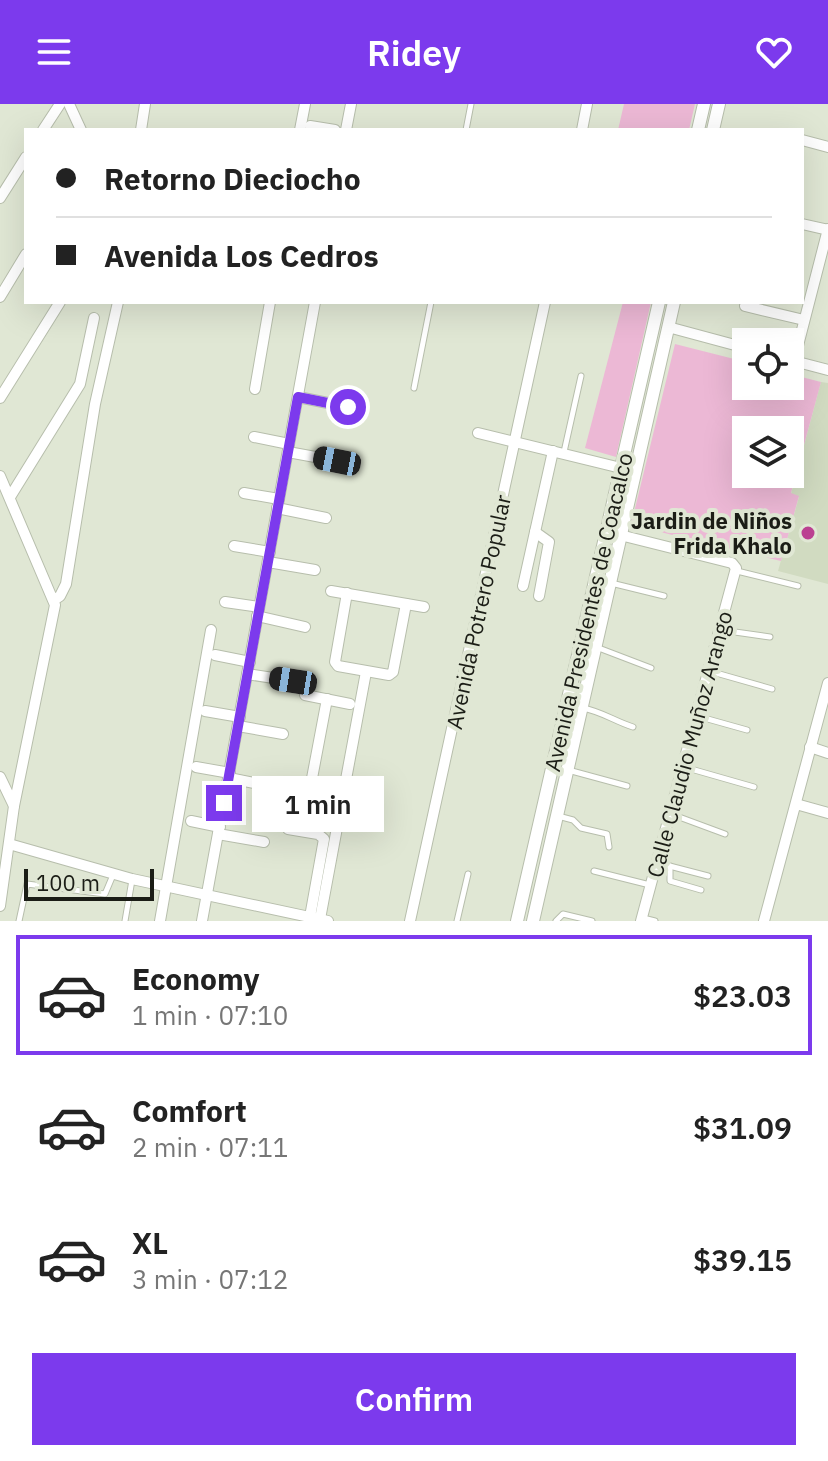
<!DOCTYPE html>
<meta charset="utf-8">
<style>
body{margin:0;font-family:"IBM Plex Sans",sans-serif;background:#f6f6f6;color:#222;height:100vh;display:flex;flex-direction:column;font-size:30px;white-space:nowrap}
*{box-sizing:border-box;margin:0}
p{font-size:26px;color:#767676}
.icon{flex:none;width:44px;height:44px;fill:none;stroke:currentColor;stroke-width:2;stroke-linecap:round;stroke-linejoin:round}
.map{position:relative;height:817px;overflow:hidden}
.side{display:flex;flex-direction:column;background:#fff;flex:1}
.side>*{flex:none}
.hud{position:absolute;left:24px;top:24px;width:780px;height:176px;border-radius:0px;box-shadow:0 8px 32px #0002;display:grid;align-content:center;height:176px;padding:0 32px;background:#fff}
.controls{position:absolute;left:732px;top:224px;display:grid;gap:16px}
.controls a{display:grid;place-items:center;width:72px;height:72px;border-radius:0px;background:#fff;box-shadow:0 8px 32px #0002;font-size:40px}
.scale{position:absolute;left:24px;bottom:20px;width:130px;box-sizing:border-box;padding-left:8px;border:4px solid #1b1d16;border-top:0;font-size:22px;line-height:28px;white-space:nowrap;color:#1b1d16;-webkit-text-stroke:6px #e0e7d4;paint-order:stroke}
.end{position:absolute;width:36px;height:36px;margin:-18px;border:10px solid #7c3aed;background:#fff;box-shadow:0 0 0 4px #fff}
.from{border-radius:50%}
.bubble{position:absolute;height:56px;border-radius:0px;background:#fff;box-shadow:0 8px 32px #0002;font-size:26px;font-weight:600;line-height:56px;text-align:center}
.car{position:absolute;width:24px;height:48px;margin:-24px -12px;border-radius:10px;box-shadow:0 0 6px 2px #0007;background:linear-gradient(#222 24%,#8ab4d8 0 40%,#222 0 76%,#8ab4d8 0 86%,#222 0)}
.hud b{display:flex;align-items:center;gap:28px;height:76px;font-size:30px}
.hud b+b{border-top:2px solid #e0e0e0}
.hud i{width:20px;height:20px;background:#222}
ul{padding:14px 0 0;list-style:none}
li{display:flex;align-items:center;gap:24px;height:120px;margin:0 16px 12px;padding:0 16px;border:4px solid transparent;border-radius:0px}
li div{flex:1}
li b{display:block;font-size:30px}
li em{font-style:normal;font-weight:600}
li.active{border-color:#7c3aed}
li>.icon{width:72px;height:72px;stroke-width:1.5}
.cta{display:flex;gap:16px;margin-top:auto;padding:16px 32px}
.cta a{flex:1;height:92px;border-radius:0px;background:#7c3aed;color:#fff;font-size:32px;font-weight:600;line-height:92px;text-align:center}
header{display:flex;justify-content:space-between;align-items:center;height:104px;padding:0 32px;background:#7c3aed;color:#fff;font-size:36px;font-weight:600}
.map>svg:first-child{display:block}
.built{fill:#d1dbc1}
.green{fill:#ecb8d5;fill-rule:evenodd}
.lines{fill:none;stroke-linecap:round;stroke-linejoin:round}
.service-casing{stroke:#b7beac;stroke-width:7}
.minor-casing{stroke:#b7beac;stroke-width:12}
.tertiary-casing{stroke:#b7beac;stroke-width:14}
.service{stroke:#fff;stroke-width:5}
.minor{stroke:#fff;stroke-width:10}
.tertiary{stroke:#fff;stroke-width:12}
.route{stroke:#7c3aed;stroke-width:10}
.poi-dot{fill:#bb4091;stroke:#e0e7d4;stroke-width:3}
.labels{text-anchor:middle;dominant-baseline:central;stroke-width:8;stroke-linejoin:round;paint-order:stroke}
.poi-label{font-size:22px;font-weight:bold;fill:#1b1d16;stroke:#e0e7d4;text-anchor:end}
.street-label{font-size:22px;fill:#1b1d16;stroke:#e0e7d4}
</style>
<header><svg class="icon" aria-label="menu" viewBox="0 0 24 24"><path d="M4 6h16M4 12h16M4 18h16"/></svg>Ridey<svg class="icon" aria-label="heart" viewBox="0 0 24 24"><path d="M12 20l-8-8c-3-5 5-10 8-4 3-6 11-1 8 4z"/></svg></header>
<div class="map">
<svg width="828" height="817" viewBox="0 0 828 817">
<rect width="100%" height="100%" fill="#e0e7d4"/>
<polygon class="built" points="821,278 828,279 828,480 778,467 799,393 791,390"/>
<g class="green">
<polygon points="624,0 695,0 689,26 618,26"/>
<polygon points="623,198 651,198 616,353 585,344"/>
<path d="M675,240L746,258V282H790V270L821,278L791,389L799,392L781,457L631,421ZM790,326V370H746V326Z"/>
</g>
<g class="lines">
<defs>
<g id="service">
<polyline points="466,26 471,0"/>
<polyline points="414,284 431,198"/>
<polyline points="564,348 581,272"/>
<polyline points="737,467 798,482"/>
<polyline points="611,479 664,492"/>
<polyline points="721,526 770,533"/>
<polyline points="596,543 651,564"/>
<polyline points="709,567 772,585"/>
<path d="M582,604C601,607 614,617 633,623"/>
<polyline points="697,612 747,626"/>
<polyline points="684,663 754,683"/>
<polyline points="568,666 627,682"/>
<polyline points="671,710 725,730"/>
<polyline points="558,712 573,716 581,724 607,730 609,743"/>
<polyline points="658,759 708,772"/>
<polyline points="670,762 670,777 701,786"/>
<polyline points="594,767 650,781"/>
<polyline points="643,814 655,817"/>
<polyline points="19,817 27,780 105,790 113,771"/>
<polyline points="125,817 132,776"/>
<polyline points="457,817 468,770"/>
<polyline points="556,817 563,810 592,817"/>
</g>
<g id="minor">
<polyline points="69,0 81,26"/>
<polyline points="310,22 335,26"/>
<polyline points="43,26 60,0"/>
<polyline points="141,26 145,0"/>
<polyline points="300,26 305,0"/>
<polyline points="346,26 351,0"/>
<polyline points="582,26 587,0"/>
<polyline points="802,36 828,43"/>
<polyline points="0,94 26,53"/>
<polyline points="802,120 828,126"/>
<polyline points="0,193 26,150"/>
<polyline points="745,202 804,216"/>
<polyline points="668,223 746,244"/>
<polyline points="790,256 828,266"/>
<polyline points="794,257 828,125"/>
<polyline points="255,285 270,198"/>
<polyline points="298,293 348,303"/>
<polyline points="0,294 60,198"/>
<polyline points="478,329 621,364"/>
<polyline points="254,333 289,340"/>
<polyline points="288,348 337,357"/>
<polyline points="0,372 55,501 14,702 0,802"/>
<polyline points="244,389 279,395"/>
<polyline points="10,393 80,280 94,214"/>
<polyline points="277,404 326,414"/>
<polyline points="535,428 549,438 539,492"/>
<polyline points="620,431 732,459 736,464 641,817"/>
<polyline points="234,442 270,448"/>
<polyline points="268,458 315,466"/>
<polyline points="523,482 553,347"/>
<polyline points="331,487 424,503"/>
<polyline points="347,489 335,558 338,562 389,571 393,568 406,500"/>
<polyline points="54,496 60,492 66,480 95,300 118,198"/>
<polyline points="225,498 259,503"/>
<polyline points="257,512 305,523"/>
<polyline points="215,551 250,558"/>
<polyline points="247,570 293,577"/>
<polyline points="305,591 350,600"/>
<polyline points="205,607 240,613"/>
<polyline points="238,622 283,630"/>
<polyline points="810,643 828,649"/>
<polyline points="196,663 230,669"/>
<polyline points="0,673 14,702"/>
<polyline points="229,674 275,683"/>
<polyline points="796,700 828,709"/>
<polyline points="191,717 220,723"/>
<polyline points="288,725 318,730 324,735 310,813"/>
<polyline points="302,727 327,595"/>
<polyline points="218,730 264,738"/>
<polyline points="9,740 132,775 328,817"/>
<polyline points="320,815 366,568"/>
<polyline points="160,817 211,526"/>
<polyline points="202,817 315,198"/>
<polyline points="410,817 545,198"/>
<polyline points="764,817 828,579"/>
</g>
<g id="tertiary">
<polyline points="698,26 704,0"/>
<polyline points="713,26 719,0"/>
<polyline points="517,817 659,198"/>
<polyline points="533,817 674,198"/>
</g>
</defs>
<use href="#service" class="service-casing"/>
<use href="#minor" class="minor-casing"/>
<use href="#tertiary" class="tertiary-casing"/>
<use href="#service" class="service"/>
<use href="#minor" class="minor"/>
<use href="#tertiary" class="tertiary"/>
</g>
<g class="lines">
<polyline class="route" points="224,699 298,293 348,303"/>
</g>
<circle class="poi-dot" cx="808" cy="429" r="8"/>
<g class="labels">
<g class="poi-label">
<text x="792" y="416">Jardin de Niños<tspan x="792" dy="25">Frida Khalo</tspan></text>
</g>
<g class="street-label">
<text transform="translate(478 508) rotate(-78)">Avenida Potrero Popular</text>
<text transform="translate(588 508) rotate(-77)">Avenida Presidentes de Coacalco</text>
<text transform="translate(689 640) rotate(-75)">Calle Claudio Muñoz Arango</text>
</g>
</g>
</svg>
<div class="controls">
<a><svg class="icon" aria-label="locate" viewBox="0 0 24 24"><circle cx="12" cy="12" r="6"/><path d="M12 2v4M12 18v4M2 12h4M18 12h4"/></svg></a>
<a><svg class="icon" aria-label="layers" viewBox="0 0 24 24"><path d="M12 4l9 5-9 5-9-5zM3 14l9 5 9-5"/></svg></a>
</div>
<div class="scale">100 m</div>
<i class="end from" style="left:348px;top:303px"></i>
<i class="end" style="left:224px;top:699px"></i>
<div class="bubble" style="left:252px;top:672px;width:132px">1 min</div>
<i class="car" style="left:337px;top:357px;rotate:281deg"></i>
<i class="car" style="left:293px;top:577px;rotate:279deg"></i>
<div class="hud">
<b><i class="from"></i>Retorno Dieciocho</b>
<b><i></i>Avenida Los Cedros</b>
</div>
</div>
<section class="side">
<ul>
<li class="active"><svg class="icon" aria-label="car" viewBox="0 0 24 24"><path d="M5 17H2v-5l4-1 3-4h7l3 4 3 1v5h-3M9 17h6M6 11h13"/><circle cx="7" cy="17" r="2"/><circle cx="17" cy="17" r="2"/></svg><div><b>Economy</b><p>1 min · 07:10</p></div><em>$23.03</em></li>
<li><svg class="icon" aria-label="car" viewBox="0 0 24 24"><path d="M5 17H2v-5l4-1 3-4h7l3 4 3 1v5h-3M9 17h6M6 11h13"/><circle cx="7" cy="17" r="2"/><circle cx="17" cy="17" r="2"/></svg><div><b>Comfort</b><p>2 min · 07:11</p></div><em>$31.09</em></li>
<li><svg class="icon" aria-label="car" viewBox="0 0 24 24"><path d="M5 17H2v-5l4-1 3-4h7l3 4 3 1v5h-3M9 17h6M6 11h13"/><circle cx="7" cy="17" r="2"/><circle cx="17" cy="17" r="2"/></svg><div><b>XL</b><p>3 min · 07:12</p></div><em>$39.15</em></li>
</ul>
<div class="cta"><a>Confirm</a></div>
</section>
